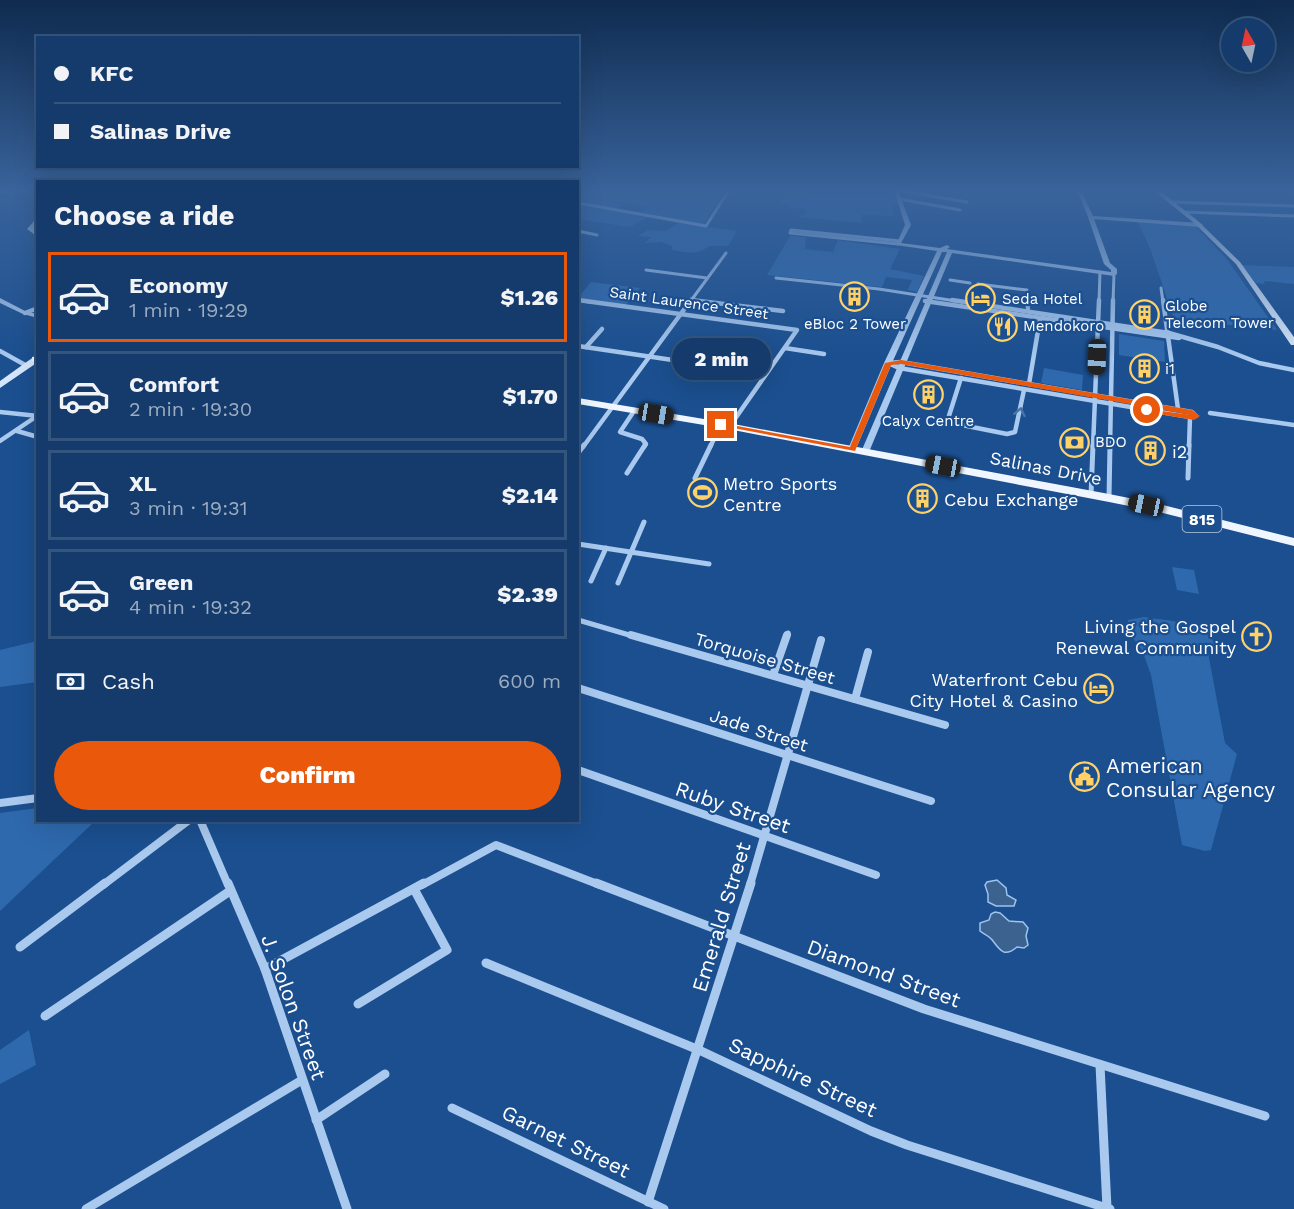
<!DOCTYPE html>
<meta charset="utf-8">
<style>
body{margin:0;font-family:"Work Sans",sans-serif;background:#214673;color:#f1f3f6;height:100vh;display:flex;flex-direction:column;font-size:22px;white-space:nowrap}
*{box-sizing:border-box;margin:0}
p{font-size:20px;color:#9dadc1}
.icon{flex:none;width:33px;height:33px;fill:none;stroke:currentColor;stroke-width:2;stroke-linecap:round;stroke-linejoin:round}
.map{position:relative;flex:1;overflow:hidden}
.side{position:absolute;left:36px;top:180px;width:543px;height:642px;display:flex;flex-direction:column;background:#143b6b;border-radius:0px;box-shadow:0 6px 24px #0002,0 0 0 2px #33557e}
.side>*{flex:none}
.hud{position:absolute;left:36px;top:36px;width:543px;height:132px;border-radius:0px;box-shadow:0 6px 24px #0002,0 0 0 2px #33557e;display:grid;align-content:center;height:132px;padding:0 18px;background:#143b6b}
.needle{width:39px;rotate:351deg}
.tools{position:absolute;left:1221px;top:18px;display:grid;gap:12px}
.tools a{display:grid;place-items:center;width:54px;height:54px;border-radius:50%;background:#143b6b;box-shadow:0 6px 24px #0002,0 0 0 2px #33557e;font-size:30px}
.end{position:absolute;width:27px;height:27px;margin:-14px;border:8px solid #ea580c;background:#fff;box-shadow:0 0 0 3px #fff}
.from{border-radius:50%}
.bubble{position:absolute;height:42px;border-radius:21px;background:#143b6b;box-shadow:0 6px 24px #0002,0 0 0 2px #33557e;font-size:20px;font-weight:800;line-height:42px;text-align:center}
.car{position:absolute;width:18px;height:36px;margin:-18px -9px;border-radius:8px;box-shadow:0 0 4px 2px #0007;background:linear-gradient(#222 24%,#8ab4d8 0 40%,#222 0 76%,#8ab4d8 0 86%,#222 0)}
.hud b{display:flex;align-items:center;gap:21px;height:57px;font-size:22px}
.hud b+b{border-top:2px solid #33557e}
.hud i{width:15px;height:15px;background:#f1f3f6}
ul{padding:0;list-style:none}
li{display:flex;align-items:center;gap:18px;height:90px;margin:0 12px 9px;padding:0 6px;border:3px solid #33557e;border-radius:0px}
li div{flex:1}
li b{display:block;font-size:22px}
li em{font-style:normal;font-weight:800}
li.current{border-color:#ea580c}
li>.icon{width:54px;height:54px;stroke-width:1.5}
h2{padding:0 18px;font-size:27px;line-height:72px}
.pay{display:flex;align-items:center;gap:15px;height:66px;padding:0 18px;font-size:22px}
.pay p{margin-inline-start:auto}
.button{display:flex;gap:12px;margin-top:auto;padding:12px 18px}
.button a{flex:1;height:69px;border-radius:36px;background:#ea580c;color:#fff;font-size:24px;font-weight:800;line-height:69px;text-align:center}
.map>svg:first-child{display:block}
.green{fill:#2e69ad}
.water{fill:#3c6290;stroke:#9cc4f0;stroke-width:1.5}
.lines{fill:none;stroke-linecap:round;stroke-linejoin:round}
.pedestrian-far1{stroke:#a9c9ee;stroke-width:3}
.pedestrian{stroke:#a9c9ee;stroke-width:4}
.minor-far4{stroke:#a9c9ee;stroke-width:3}
.minor-far3{stroke:#a9c9ee;stroke-width:4.5}
.minor-far2{stroke:#a9c9ee;stroke-width:5}
.minor-far1{stroke:#a9c9ee;stroke-width:8}
.minor{stroke:#a9c9ee;stroke-width:9}
.tertiary{fill:#a9c9ee;fill-rule:evenodd}
.secondary{fill:#d6e6fa;fill-rule:evenodd}
.primary{fill:#f0f6ff;fill-rule:evenodd}
.oneway{stroke:#4674ac}
.route{fill:#ea580c}
.labels{text-anchor:middle;dominant-baseline:central;stroke-width:4.5;stroke-linejoin:round;paint-order:stroke}
.far-poi-label{font-size:15px;fill:#fff;stroke:#1b4f8f;text-anchor:start}
.far-street-label{font-size:15px;fill:#fff;stroke:#1b4f8f}
.shield{fill:#1b4f8f;stroke:#bbcadd;stroke-width:1.5}
.shield-label{font-size:16px;font-weight:bold;fill:#fff}
.poi-label{font-size:18px;fill:#fff;stroke:#1b4f8f;text-anchor:start}
.street-label{font-size:18px;fill:#fff;stroke:#1b4f8f}
.near-poi-label{font-size:21px;fill:#fff;stroke:#1b4f8f;text-anchor:start}
.near-street-label{font-size:21px;fill:#fff;stroke:#1b4f8f}
</style>
<div class="map">
<svg width="1294" height="1209" viewBox="0 0 1294 1209">
<rect width="100%" height="100%" fill="#1b4f8f"/>
<g class="green">
<polygon points="578,190 725,190 703,225 639,213 648,207 611,200 609,202 622,204 614,209 578,202"/>
<polygon points="804,190 805,197 885,196 896,198 898,205 892,205 893,216 861,215 862,223 789,216 805,215 806,209 788,207 789,204 780,204 784,192 768,191"/>
<polygon points="578,205 648,217 630,227 578,219"/>
<polygon points="1138,222 1196,227 1226,258 1277,330 1174,319 1151,251"/>
<path d="M678,223L737,231L728,246H709C696,256 688,252 672,250V246L661,242L645,243L651,237L638,236L648,230L666,231Z"/>
<polygon points="790,236 806,237 805,249 833,252 838,240 900,249 890,269 924,276 917,292 908,290 912,280 886,277 882,287 767,275"/>
<polygon points="1242,265 1294,267 1294,284 1264,281 1265,284 1256,283"/>
<polygon points="591,282 640,288 626,305 578,298"/>
<polygon points="1119,334 1164,341 1165,362 1119,355"/>
<polygon points="1044,368 1083,375 1082,390 1041,383"/>
<polygon points="1172,567 1194,570 1199,594 1177,590"/>
<path d="M1144,617C1167,621 1211,621 1216,649L1206,642L1225,743L1237,754L1211,850L1205,851L1182,845L1151,675L1142,650L1126,629L1128,620Z"/>
<polygon points="37,641 37,682 0,687 0,650"/>
<polygon points="37,808 38,820 95,821 0,911 0,813"/>
<polygon points="29,1030 36,1065 0,1084 0,1050"/>
</g>
<g class="water">
<polygon points="997,880 1006,888 1007,895 1016,900 1014,906 996,906 988,902 988,894 985,885 987,882"/>
<path d="M995,912L1000,913L1009,921L1023,922L1028,928L1026,936L1028,945L1024,948L1017,947C1005,957 1001,952 993,941C990,936 985,935 980,931V923L989,920L991,914Z"/>
</g>
<g class="lines">
<g class="pedestrian-far1">
<polyline points="950,280 970,283"/>
<polyline points="978,284 1027,290 1027,295"/>
<polyline points="1027,298 1027,302"/>
</g>
<polyline class="pedestrian" points="1027,300 1028,309"/>
<g class="minor-far4">
<polyline points="896,190 967,202"/>
<polyline points="0,192 29,190"/>
<polyline points="899,199 960,210"/>
<polyline points="1171,202 1294,206"/>
<polyline points="578,203 706,226 729,190"/>
<polyline points="1184,212 1294,216"/>
<polyline points="578,231 597,235"/>
<polyline points="898,244 790,233 791,230 900,241"/>
<polyline points="646,270 707,278"/>
<polyline points="776,278 879,289 962,302"/>
<polyline points="1161,288 1163,302"/>
<polyline points="578,300 589,302"/>
<polyline points="691,300 704,302"/>
<polyline points="925,301 929,302"/>
<polyline points="690,302 726,253"/>
<polyline points="1099,302 1100,272"/>
<polyline points="1113,302 1114,274"/>
</g>
<g class="minor-far3">
<polyline points="578,300 797,330 730,426"/>
<polyline points="691,300 783,311"/>
<polyline points="952,300 1169,333 1218,347 1259,363 1294,370"/>
<polyline points="1163,300 1178,409"/>
<polyline points="925,301 1179,338"/>
<polyline points="25,313 38,308"/>
<polyline points="578,346 747,371"/>
<polyline points="586,347 602,329"/>
<polyline points="785,348 824,354"/>
<polyline points="0,351 27,366"/>
<polygon points="901,362 1192,412 1196,416 1190,417 899,368 888,363"/>
<polyline points="961,378 947,422 1007,434 1015,432 1024,390"/>
<polyline points="1029,384 1040,319"/>
<polyline points="634,411 620,432 642,439 646,444 644,447"/>
<polyline points="0,412 38,416"/>
<polyline points="1210,413 1294,425"/>
<polyline points="17,431 38,437"/>
<polyline points="0,441 37,416"/>
<polyline points="583,447 691,300"/>
<polyline points="710,447 721,425"/>
<polyline points="1093,447 1099,300"/>
<polyline points="1110,447 1113,300"/>
<polyline points="1189,447 1190,417"/>
</g>
<g class="minor-far2">
<polyline points="578,453 584,445"/>
<polyline points="627,473 645,445"/>
<polyline points="695,478 711,445"/>
<polyline points="1188,478 1189,445"/>
<polyline points="1091,495 1093,445"/>
<polyline points="1109,498 1110,445"/>
<polyline points="578,544 709,564"/>
<polyline points="591,581 606,548"/>
<polyline points="618,583 644,522"/>
<polyline points="578,620 636,637"/>
<polyline points="787,637 788,633"/>
</g>
<g class="minor-far1">
<polyline points="631,635 945,725"/>
<polyline points="773,675 787,635"/>
<polyline points="578,688 931,801"/>
<polyline points="855,699 868,652"/>
<polyline points="578,770 876,875"/>
<polyline points="0,803 38,798"/>
<polyline points="200,820 228,885"/>
<polyline points="103,885 189,820"/>
<polyline points="422,885 496,845 600,885"/>
<polyline points="750,885 821,640"/>
</g>
<g class="minor">
<polyline points="228,883 265,969 347,1209"/>
<polyline points="596,883 924,1009 1265,1116"/>
<polyline points="20,947 105,883"/>
<polyline points="486,963 699,1050 871,1131 907,1145 1110,1209"/>
<polyline points="265,969 424,883"/>
<polyline points="358,1004 447,950 414,889"/>
<polyline points="45,1016 230,891"/>
<polyline points="1100,1065 1107,1208"/>
<polyline points="452,1108 664,1209"/>
<polyline points="316,1120 385,1074"/>
<polyline points="648,1202 751,883"/>
<polyline points="86,1209 302,1080"/>
</g>
<g class="tertiary">
<polygon points="894,190 898,190 911,225 901,243 940,248 947,245 950,247 947,249 1111,272 1111,270 1104,264 1088,217 1077,190 1081,190 1093,216 1200,223 1203,225 1200,227 1094,219 1110,263 1117,269 1117,274 1114,276 952,253 869,452 865,455 861,452 947,252 942,252 892,363 856,449 855,451 849,451 848,449 884,363 937,251 896,245 905,225"/>
<polygon points="0,298 27,312 38,314 38,318 23,314 0,303"/>
</g>
<g class="secondary">
<polygon points="1153,190 1159,190 1198,221 1240,262 1294,337 1294,345 1291,345 1236,264 1194,223"/>
<polygon points="35,356 38,356 38,362 0,388 0,381"/>
</g>
<g class="primary">
<polygon points="35,220 38,220 35,229 38,237 27,229"/>
<polygon points="38,356 38,362 32,361 32,357"/>
<polygon points="578,398 728,423 1109,494 1159,504 1294,538 1294,546 1159,512 1109,502 728,429 578,404"/>
</g>
</g>
<defs><path id="oneway-chevron" d="M-2-3.5L2.5 0L-2 3.5" fill="none" stroke-width="1.6" stroke-linecap="round" stroke-linejoin="round" transform="scale(1.5)"/></defs>
<use class="oneway" href="#oneway-chevron" transform="translate(1020 412) rotate(-78)"/>
<linearGradient id="sky" x2="0" y2="1"><stop stop-color="#0f2b4f"/><stop offset="0.53" stop-color="#39639b"/><stop offset="1" stop-color="#39639b" stop-opacity="0"/></linearGradient>
<rect width="1294" height="359" fill="url(#sky)"/>
<polygon class="route" points="901,360 1192,410 1200,416 1194,420 1147,412 1145,409 1192,415 901,364 891,365 855,451 717,425 721,423 850,447 885,363"/>
<defs>
<symbol id="building-ring" viewBox="-11 -11 22 22"><circle r="9.5" fill="#1b4f8f" stroke="#ffd166" stroke-width="1.5"/><path d="M-4-6H4V6H1V3H-1V6H-4ZM-2.5-4.3h1.7v1.8h-1.7ZM.8-4.3h1.7v1.8H.8ZM-2.5-1h1.7V.8h-1.7ZM.8-1h1.7V.8H.8Z" fill="#ffd166"/></symbol>
<symbol id="hotel-ring" viewBox="-11 -11 22 22"><circle r="9.5" fill="#1b4f8f" stroke="#ffd166" stroke-width="1.5"/><path d="M-6-4.5h1.5V1H6V5H4.5V3h-9V5H-6ZM-4 0a1.8 1.8 0 1 1 3.6 0ZM.5 0V-2.5h3Q6-2.5 6 0Z" fill="#ffd166"/></symbol>
<symbol id="restaurant-ring" viewBox="-11 -11 22 22"><circle r="9.5" fill="#1b4f8f" stroke="#ffd166" stroke-width="1.5"/><path d="M-5-6h1v4h1v-4h1v4h1v-4h1v5L-1.5 .5V6h-2V.5L-5-1ZM5-6V6H3V1.5H1.5Q1.5-4 5-6Z" fill="#ffd166"/></symbol>
<symbol id="bank-ring" viewBox="-11 -11 22 22"><circle r="9.5" fill="#1b4f8f" stroke="#ffd166" stroke-width="1.5"/><path d="M-6-4H6V4H-6ZM0-2.3a2.3 2.3 0 1 0 0 4.6a2.3 2.3 0 1 0 0-4.6Z" fill="#ffd166"/></symbol>
<symbol id="stadium-ring" viewBox="-11 -11 22 22"><circle r="9.5" fill="#1b4f8f" stroke="#ffd166" stroke-width="1.5"/><path d="M0-5a6.5 5 0 1 0 0 10a6.5 5 0 1 0 0-10ZM-3.5-1.8h7v3.6h-7Z" fill="#ffd166"/></symbol>
<symbol id="church-ring" viewBox="-11 -11 22 22"><circle r="9.5" fill="#1b4f8f" stroke="#ffd166" stroke-width="1.5"/><path d="M-1.2-6h2.4v3.5h3.3v2.4h-3.3V6h-2.4V-.1h-3.3v-2.4h3.3Z" fill="#ffd166"/></symbol>
<symbol id="civic-ring" viewBox="-11 -11 22 22"><circle r="9.5" fill="#1b4f8f" stroke="#ffd166" stroke-width="1.5"/><path d="M-.6-6.5H3V-4.5H.6V-3L4-1V1h2V6H-6V1h2V-1L-.6-3ZM-1.2 2.5V6h2.4V2.5Z" fill="#ffd166"/></symbol>
</defs>
<g fill-rule="evenodd">
<use href="#building-ring" x="838" y="280" width="33" height="33"/>
<use href="#hotel-ring" x="964" y="282" width="33" height="33"/>
<use href="#building-ring" x="1128" y="298" width="33" height="33"/>
<use href="#restaurant-ring" x="986" y="310" width="33" height="33"/>
<use href="#building-ring" x="1128" y="352" width="33" height="33"/>
<use href="#building-ring" x="912" y="378" width="33" height="33"/>
<use href="#bank-ring" x="1058" y="426" width="33" height="33"/>
<use href="#building-ring" x="1134" y="434" width="33" height="33"/>
<use href="#stadium-ring" x="686" y="476" width="33" height="33"/>
<use href="#building-ring" x="906" y="482" width="33" height="33"/>
<use href="#church-ring" x="1240" y="620" width="33" height="33"/>
<use href="#hotel-ring" x="1082" y="672" width="33" height="33"/>
<use href="#civic-ring" x="1068" y="760" width="33" height="33"/>
</g>
<g class="labels">
<g class="far-poi-label">
<text x="1002" y="299">Seda Hotel</text>
<text x="1165" y="306">Globe<tspan x="1165" dy="17">Telecom Tower</tspan></text>
<text x="855" y="324" text-anchor="middle">eBloc 2 Tower</text>
<text x="1023" y="326">Mendokoro</text>
<text x="1165" y="369">i1</text>
<text x="928" y="421" text-anchor="middle">Calyx Centre</text>
<text x="1095" y="442">BDO</text>
</g>
<g class="far-street-label">
<text transform="translate(689 303) rotate(8)">Saint Laurence Street</text>
</g>
<rect class="shield" x="1182.5" y="506" width="39" height="26" rx="4.5"/>
<g class="shield-label">
<text x="1202" y="519">815</text>
</g>
<g class="poi-label">
<text x="1172" y="451">i2</text>
<text x="723" y="483">Metro Sports<tspan x="723" dy="21">Centre</tspan></text>
<text x="944" y="499">Cebu Exchange</text>
<text x="1236" y="626" text-anchor="end">Living the Gospel<tspan x="1236" dy="21">Renewal Community</tspan></text>
<text x="1078" y="679" text-anchor="end">Waterfront Cebu<tspan x="1078" dy="21">City Hotel &amp; Casino</tspan></text>
</g>
<g class="street-label">
<text transform="translate(1046 468) rotate(11)">Salinas Drive</text>
<text transform="translate(765 658) rotate(16)">Torquoise Street</text>
<text transform="translate(759 730) rotate(18)">Jade Street</text>
</g>
<g class="near-poi-label">
<text x="1106" y="765">American<tspan x="1106" dy="24">Consular Agency</tspan></text>
</g>
<g class="near-street-label">
<text transform="translate(733 807) rotate(19)">Ruby Street</text>
<text transform="translate(721 917) rotate(-73)">Emerald Street</text>
<text transform="translate(884 973) rotate(20)">Diamond Street</text>
<text transform="translate(294 1007) rotate(70)">J. Solon Street</text>
<text transform="translate(803 1077) rotate(25)">Sapphire Street</text>
<text transform="translate(566 1141) rotate(26)">Garnet Street</text>
</g>
</g>
</svg>
<div class="tools">
<a><svg class="needle" viewBox="-14 -14 28 28"><path d="M0-13l5 13h-10z" fill="#e53935"/><path d="M0 13l5-13h-10z" fill="#9dadc1"/></svg></a>
</div>
<i class="end from" style="left:1147px;top:410px"></i>
<i class="end" style="left:721px;top:425px"></i>
<div class="bubble" style="left:672px;top:338px;width:99px">2 min</div>
<i class="car" style="left:1097px;top:357px;rotate:182deg"></i>
<i class="car" style="left:656px;top:414px;rotate:100deg"></i>
<i class="car" style="left:943px;top:466px;rotate:281deg"></i>
<i class="car" style="left:1146px;top:505px;rotate:282deg"></i>
<div class="hud">
<b><i class="from"></i>KFC</b>
<b><i></i>Salinas Drive</b>
</div>
<section class="side">
<h2>Choose a ride</h2>
<ul>
<li class="current"><svg class="icon" aria-label="car" viewBox="0 0 24 24"><path d="M5 17H2v-5l4-1 3-4h7l3 4 3 1v5h-3M9 17h6M6 11h13"/><circle cx="7" cy="17" r="2"/><circle cx="17" cy="17" r="2"/></svg><div><b>Economy</b><p>1 min · 19:29</p></div><em>$1.26</em></li>
<li><svg class="icon" aria-label="car" viewBox="0 0 24 24"><path d="M5 17H2v-5l4-1 3-4h7l3 4 3 1v5h-3M9 17h6M6 11h13"/><circle cx="7" cy="17" r="2"/><circle cx="17" cy="17" r="2"/></svg><div><b>Comfort</b><p>2 min · 19:30</p></div><em>$1.70</em></li>
<li><svg class="icon" aria-label="car" viewBox="0 0 24 24"><path d="M5 17H2v-5l4-1 3-4h7l3 4 3 1v5h-3M9 17h6M6 11h13"/><circle cx="7" cy="17" r="2"/><circle cx="17" cy="17" r="2"/></svg><div><b>XL</b><p>3 min · 19:31</p></div><em>$2.14</em></li>
<li><svg class="icon" aria-label="car" viewBox="0 0 24 24"><path d="M5 17H2v-5l4-1 3-4h7l3 4 3 1v5h-3M9 17h6M6 11h13"/><circle cx="7" cy="17" r="2"/><circle cx="17" cy="17" r="2"/></svg><div><b>Green</b><p>4 min · 19:32</p></div><em>$2.39</em></li>
</ul>
<div class="pay"><svg class="icon" aria-label="cash" viewBox="0 0 24 24"><path d="M3 7h18v10H3z"/><circle cx="12" cy="12" r="2"/></svg>Cash<p>600 m</p></div>
<div class="button"><a>Confirm</a></div>
</section>
</div>
